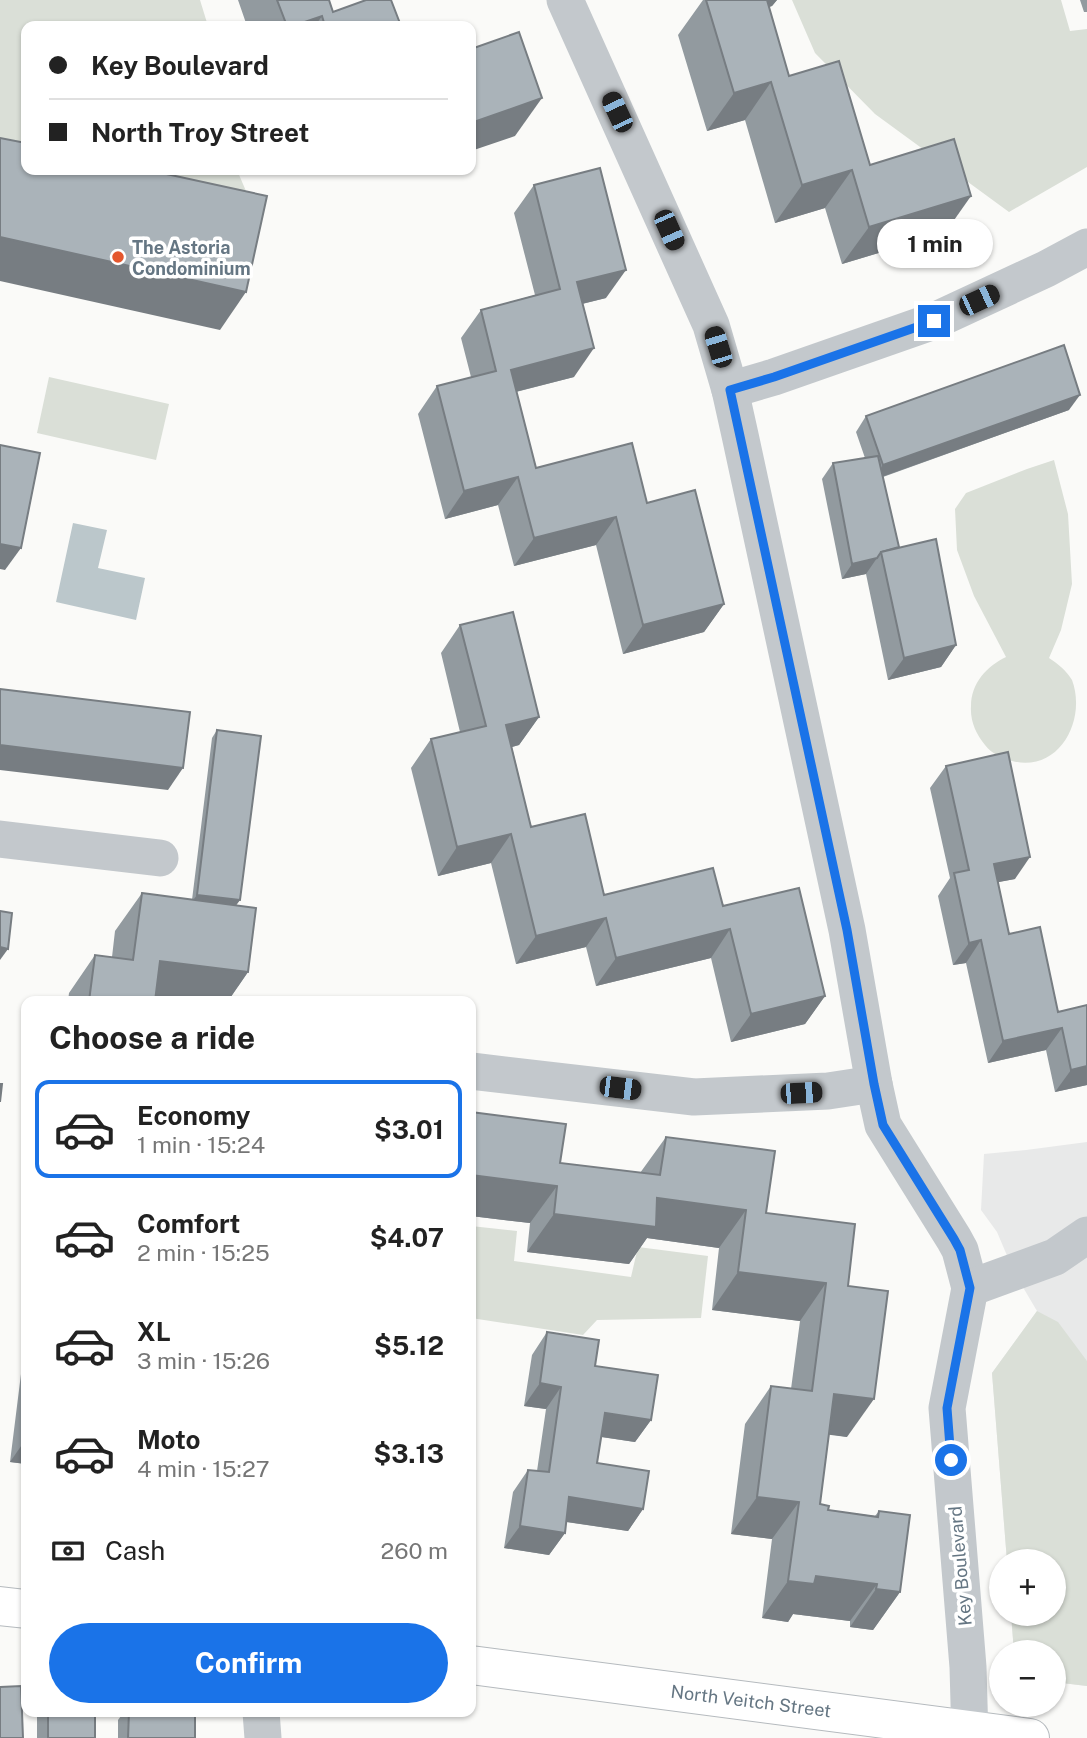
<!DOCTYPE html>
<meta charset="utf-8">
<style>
body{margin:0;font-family:"Public Sans",sans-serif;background:#f6f6f6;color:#222;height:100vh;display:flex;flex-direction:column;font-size:26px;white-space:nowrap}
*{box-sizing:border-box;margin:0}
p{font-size:23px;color:#767676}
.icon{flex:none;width:38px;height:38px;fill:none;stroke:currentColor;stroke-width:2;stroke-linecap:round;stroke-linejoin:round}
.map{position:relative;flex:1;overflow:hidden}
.drawer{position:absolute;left:21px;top:996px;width:455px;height:721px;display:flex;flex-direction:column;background:#fff;border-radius:14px;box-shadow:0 2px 5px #0004}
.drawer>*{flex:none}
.banner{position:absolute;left:21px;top:21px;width:455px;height:154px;border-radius:14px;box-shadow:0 2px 5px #0004;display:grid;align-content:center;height:154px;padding:0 28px;background:#fff}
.controls{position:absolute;left:989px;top:1549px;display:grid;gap:14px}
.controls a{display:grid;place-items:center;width:77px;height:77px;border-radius:50%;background:#fff;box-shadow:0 2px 5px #0004;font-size:35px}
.end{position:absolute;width:32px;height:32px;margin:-16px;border:9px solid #1a73e8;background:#fff;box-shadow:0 0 0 4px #fff}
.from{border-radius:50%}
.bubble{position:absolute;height:49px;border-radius:24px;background:#fff;box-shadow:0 2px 5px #0004;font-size:23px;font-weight:700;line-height:49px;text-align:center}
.car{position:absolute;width:21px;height:42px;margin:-21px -10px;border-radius:9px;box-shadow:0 0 5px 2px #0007;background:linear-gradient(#222 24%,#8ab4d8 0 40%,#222 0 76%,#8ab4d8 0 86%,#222 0)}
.banner b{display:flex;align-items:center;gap:24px;height:66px;font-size:26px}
.banner b+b{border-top:2px solid #e0e0e0}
.banner i{width:18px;height:18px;background:#222}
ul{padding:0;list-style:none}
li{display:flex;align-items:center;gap:21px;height:98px;margin:0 14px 10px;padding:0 14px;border:4px solid transparent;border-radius:14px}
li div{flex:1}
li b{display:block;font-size:26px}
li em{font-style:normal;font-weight:700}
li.active{border-color:#1a73e8}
li>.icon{width:63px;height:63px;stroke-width:1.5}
h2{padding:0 28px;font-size:32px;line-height:84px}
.pay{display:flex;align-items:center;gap:18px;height:77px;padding:0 28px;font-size:26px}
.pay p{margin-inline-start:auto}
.action{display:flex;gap:14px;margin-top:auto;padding:14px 28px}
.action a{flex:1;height:80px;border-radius:42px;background:#1a73e8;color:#fff;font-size:28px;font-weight:700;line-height:80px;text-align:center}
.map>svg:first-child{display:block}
.built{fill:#e8e9e9}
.green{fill:#dadfd7}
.water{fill:#bbc7cb}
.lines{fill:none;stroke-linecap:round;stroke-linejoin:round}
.major-casing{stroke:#b5babe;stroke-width:40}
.minor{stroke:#c3c8cc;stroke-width:37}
.major{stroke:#fff;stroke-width:38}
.wall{fill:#929a9f}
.shaded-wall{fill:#777d82}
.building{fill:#aab3b9;stroke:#777d82;stroke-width:2}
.route{stroke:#1a73e8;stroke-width:9}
.poi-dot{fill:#e4572e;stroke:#fff;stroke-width:2.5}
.labels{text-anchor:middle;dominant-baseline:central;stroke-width:7;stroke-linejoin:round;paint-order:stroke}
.poi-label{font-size:18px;font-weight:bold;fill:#657683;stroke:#fff;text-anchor:start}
.street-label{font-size:18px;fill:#657683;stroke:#fff}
</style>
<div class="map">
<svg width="1087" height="1738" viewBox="0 0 1087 1738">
<rect width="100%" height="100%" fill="#fafaf8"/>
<polygon class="built" points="1087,1142 1087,1686 1054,1682 1054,1652 1014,1652 1011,1614 1054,1614 1054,1561 1007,1561 992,1373 1037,1311 1014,1272 997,1232 981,1210 984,1154 1026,1150"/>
<g class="green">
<polygon points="0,0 200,0 208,26 26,26 26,170 237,170 260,224 0,170"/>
<polygon points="792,0 1061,0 1070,31 1087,29 1087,167 1009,212 875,114 815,53"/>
<polygon points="49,377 169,404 156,460 37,433"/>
<path d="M1054,460L1068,514L1072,584L1061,630L1049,658C1058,664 1066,670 1072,680C1087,720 1059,773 1012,761C1002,758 992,754 985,745C976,734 970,721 971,706C971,683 987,666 1006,657L974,596L957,550L955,509L966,493L1027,469Z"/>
<polygon points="471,1226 517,1231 514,1261 631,1277 638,1247 708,1256 701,1318 597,1320 583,1335 471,1318"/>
<polygon points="1037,1311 1058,1322 1087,1361 1087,1686 1054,1682 1054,1652 1014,1652 1011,1614 1054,1614 1054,1561 1007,1561 992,1373"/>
</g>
<polygon class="water" points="73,523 107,530 98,568 145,578 136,620 56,602"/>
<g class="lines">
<defs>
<g id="major">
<polyline points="0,1606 26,1609"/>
<polyline points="471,1665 1030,1738"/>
</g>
</defs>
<use href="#major" class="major-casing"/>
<g class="minor">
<polyline points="565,0 711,325 730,390 740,435 847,930 874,1084 883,1125 954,1239 960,1250 970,1288 947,1408 968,1667 970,1738"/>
<polyline points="730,390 774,377 934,321 1046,269 1087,247"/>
<polyline points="0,839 160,858"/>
<polyline points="471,1071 694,1097 828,1091 874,1084"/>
<polyline points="970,1288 1055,1257 1087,1235"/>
<polyline points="261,1712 263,1738"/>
</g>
<use href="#major" class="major"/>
</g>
<g class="wall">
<polygon points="238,0 329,0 333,12 401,26 247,26"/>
<polygon points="703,0 777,0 772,6 769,7 789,76 870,165 945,233 842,264 825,208 775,223 745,120 707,131 678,35"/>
<polygon points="1080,0 1087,0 1087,12 1084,12"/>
<polygon points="534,185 606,298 582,304 574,377 516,392 536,468 647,503 724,604 704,632 623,654 596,545 514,566 498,505 445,519 418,414 437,386 471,377 461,338 481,310 535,295 514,213"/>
<polygon points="1069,410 883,477 899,547 956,645 941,667 888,680 866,574 842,579 822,479 833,463 865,458 856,432 866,416"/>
<polygon points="460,625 539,717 519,745 512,747 531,827 604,895 723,906 825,996 805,1024 731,1042 711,958 596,986 586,947 516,964 491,863 438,876 411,768 431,739 460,732 441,653"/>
<polygon points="217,730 240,900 236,905 248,972 228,1001 68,1001 69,993 95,955 112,957 115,931 142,893 192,900 212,738"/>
<polygon points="946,766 1015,879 998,882 1009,934 1058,1012 1087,1085 1055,1092 1046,1050 988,1063 966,963 953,965 938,896 950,878 930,788"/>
<polygon points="471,1112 560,1163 640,1173 666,1137 766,1213 848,1286 847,1437 829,1434 820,1504 828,1510 875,1516 879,1511 900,1592 873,1630 850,1627 850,1621 793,1614 788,1622 762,1618 772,1539 731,1534 745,1424 771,1386 791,1389 800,1321 712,1310 719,1248 647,1238 629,1264 527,1252 530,1223 471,1216"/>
<polygon points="547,1332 595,1366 651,1420 635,1442 601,1437 597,1463 643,1509 628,1531 566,1522 565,1533 549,1555 504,1548 513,1492 528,1470 537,1471 546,1409 524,1406 532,1355"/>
<polygon points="26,1347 26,1464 10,1462 24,1350"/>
<rect x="37" y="1712" width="58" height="26"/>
<polygon points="124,1712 195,1712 195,1738 118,1738 118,1720"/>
</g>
<g class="shaded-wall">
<polygon points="747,0 777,0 772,6 735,18"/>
<polygon points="322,16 315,26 293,26"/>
<polygon points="771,82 745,120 707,131 734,93"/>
<polygon points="542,98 515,136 471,151 471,123"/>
<polygon points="852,170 825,208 775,223 802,185"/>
<polygon points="971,196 945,233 842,264 869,227"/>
<polygon points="0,237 246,292 220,330 0,281"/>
<polygon points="626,270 606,298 557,310 577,282"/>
<polygon points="594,348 574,377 491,398 511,370"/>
<polygon points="1080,395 1069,410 873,480 883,465"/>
<polygon points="518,477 498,505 445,519 464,491"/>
<polygon points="616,517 596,545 514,566 534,538"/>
<polygon points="0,544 21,548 5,570 0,569"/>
<polygon points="877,558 866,574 842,579 852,564"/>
<polygon points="724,604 704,632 623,654 643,625"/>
<polygon points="956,645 941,667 888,680 904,658"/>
<polygon points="539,717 519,745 486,754 506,725"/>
<polygon points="0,745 183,768 168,790 0,770"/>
<polygon points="511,834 491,863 438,876 457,847"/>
<polygon points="1030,857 1015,879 978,886 994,864"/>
<polygon points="197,895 240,900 234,908 191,903"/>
<polygon points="606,918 586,947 516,964 536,936"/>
<polygon points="730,929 711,958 596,986 616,958"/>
<polygon points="981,940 966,963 953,965 969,943"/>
<polygon points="0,947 8,949 0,960"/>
<polygon points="160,961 248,972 228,1001 152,1001"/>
<polygon points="825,996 805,1024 731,1042 751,1014"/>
<polygon points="1062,1028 1046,1050 988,1063 1003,1041"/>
<polygon points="1087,1066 1087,1085 1055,1092 1071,1070"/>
<polygon points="471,1175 557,1186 530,1223 471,1216"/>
<polygon points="657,1198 746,1210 719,1248 647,1238 629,1264 527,1252 554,1214"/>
<polygon points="738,1272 826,1283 800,1321 712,1310"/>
<polygon points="540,1383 561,1387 546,1409 524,1406"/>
<polygon points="834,1394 874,1399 847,1437 807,1432"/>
<polygon points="605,1413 651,1420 635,1442 589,1435"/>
<polygon points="26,1439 26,1464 10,1462"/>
<polygon points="569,1497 643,1509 628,1531 554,1520"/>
<polygon points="757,1497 799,1502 772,1539 731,1534"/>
<polygon points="520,1526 565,1533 549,1555 504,1548"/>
<polygon points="816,1576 877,1584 850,1621 793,1614 788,1622 762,1618 788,1581"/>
<polygon points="876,1589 900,1592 873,1630 850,1627"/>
</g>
<g class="building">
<polygon points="277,0 329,0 333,12 366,0 391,0 401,26 325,26 322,16 293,26 287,26"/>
<polygon points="706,0 767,0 789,76 839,61 870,165 954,139 971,196 869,227 852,170 802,185 771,82 734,93"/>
<polygon points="519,32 542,98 471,123 471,49"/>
<polygon points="0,138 26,143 26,170 148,170 267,196 246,292 0,237"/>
<polygon points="600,168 626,270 577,282 594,348 511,370 536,468 632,443 647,503 695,490 724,604 643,625 616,517 534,538 518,477 464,491 437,386 496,371 481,310 560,289 534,185"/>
<polygon points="1064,345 1080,395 883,465 866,416"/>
<polygon points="0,445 40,453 21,548 0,544"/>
<polygon points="878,456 899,547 881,552 877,558 852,564 833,463"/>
<polygon points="936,539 956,645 904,658 881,552"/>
<polygon points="513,612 539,717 506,725 531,827 585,814 604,895 713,868 723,906 799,888 825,996 751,1014 730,929 616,958 606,918 536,936 511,834 457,847 431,739 486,726 460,625"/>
<polygon points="0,689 190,712 183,768 0,745"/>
<polygon points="217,730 261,736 240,900 197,895"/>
<polygon points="1008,752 1030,857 994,864 1009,934 1040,927 1058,1012 1087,1005 1087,1066 1071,1070 1062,1028 1003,1041 981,940 969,943 954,873 969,870 946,766"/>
<polygon points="142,893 256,908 248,972 160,961 155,1001 89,1001 95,955 133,960"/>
<polygon points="0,911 12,913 8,949 0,947"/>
<polygon points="0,1084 2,1084 0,1102"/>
<polygon points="471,1112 566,1124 560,1163 660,1175 666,1137 775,1151 766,1213 855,1224 848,1286 888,1291 874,1399 834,1394 820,1504 829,1506 828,1510 878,1517 879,1511 910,1515 900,1592 876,1589 877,1584 816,1576 814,1584 788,1581 799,1502 757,1497 771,1386 812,1391 826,1283 738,1272 746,1210 657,1198 656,1227 554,1214 557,1186 471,1175"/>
<polygon points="547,1332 599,1340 595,1366 658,1375 651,1420 605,1413 597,1463 649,1471 643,1509 569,1497 565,1533 520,1526 528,1470 549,1472 561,1387 540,1383"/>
<polygon points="21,1686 23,1738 0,1738 0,1687"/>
<rect x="48" y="1712" width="47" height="26"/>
<polygon points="129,1712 195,1712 195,1738 128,1738"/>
</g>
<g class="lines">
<polyline class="route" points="934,321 774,377 730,390 847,930 874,1084 883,1125 954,1239 960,1250 970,1288 947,1408 951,1460"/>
</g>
<circle class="poi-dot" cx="118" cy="257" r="7"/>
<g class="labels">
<g class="poi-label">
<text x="132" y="247">The Astoria<tspan x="132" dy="21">Condominium</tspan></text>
</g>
<g class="street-label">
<text transform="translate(960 1566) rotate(-95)">Key Boulevard</text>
<text transform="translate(751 1701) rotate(7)">North Veitch Street</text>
</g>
</g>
</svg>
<div class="controls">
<a>+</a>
<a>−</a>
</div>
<i class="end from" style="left:951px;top:1460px"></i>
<i class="end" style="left:934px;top:321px"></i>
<div class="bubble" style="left:877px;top:219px;width:116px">1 min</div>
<i class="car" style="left:617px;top:112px;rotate:335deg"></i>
<i class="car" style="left:669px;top:230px;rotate:156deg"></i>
<i class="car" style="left:979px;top:300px;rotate:65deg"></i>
<i class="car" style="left:718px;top:347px;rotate:343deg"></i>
<i class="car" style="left:620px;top:1088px;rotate:97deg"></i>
<i class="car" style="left:801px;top:1093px;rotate:87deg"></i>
<div class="banner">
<b><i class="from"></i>Key Boulevard</b>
<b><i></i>North Troy Street</b>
</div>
<section class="drawer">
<h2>Choose a ride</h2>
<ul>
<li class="active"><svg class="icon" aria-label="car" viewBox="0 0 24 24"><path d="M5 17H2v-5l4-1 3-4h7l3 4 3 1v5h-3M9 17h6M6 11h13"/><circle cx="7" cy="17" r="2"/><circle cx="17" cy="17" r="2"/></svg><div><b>Economy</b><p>1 min · 15:24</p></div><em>$3.01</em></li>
<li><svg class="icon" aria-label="car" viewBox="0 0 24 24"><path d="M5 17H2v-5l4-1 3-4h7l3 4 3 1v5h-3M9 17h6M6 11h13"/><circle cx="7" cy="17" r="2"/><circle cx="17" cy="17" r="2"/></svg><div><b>Comfort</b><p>2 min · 15:25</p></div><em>$4.07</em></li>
<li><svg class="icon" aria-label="car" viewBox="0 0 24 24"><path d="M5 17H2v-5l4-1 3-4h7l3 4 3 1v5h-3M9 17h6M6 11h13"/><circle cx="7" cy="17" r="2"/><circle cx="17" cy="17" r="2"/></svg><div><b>XL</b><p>3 min · 15:26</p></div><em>$5.12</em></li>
<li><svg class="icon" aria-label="car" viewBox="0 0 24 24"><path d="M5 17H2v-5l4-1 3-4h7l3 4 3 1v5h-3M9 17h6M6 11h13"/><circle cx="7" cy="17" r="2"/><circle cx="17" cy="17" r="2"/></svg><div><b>Moto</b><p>4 min · 15:27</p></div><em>$3.13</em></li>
</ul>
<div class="pay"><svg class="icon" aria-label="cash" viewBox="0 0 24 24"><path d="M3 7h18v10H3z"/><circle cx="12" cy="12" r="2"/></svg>Cash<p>260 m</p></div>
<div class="action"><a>Confirm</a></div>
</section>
</div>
